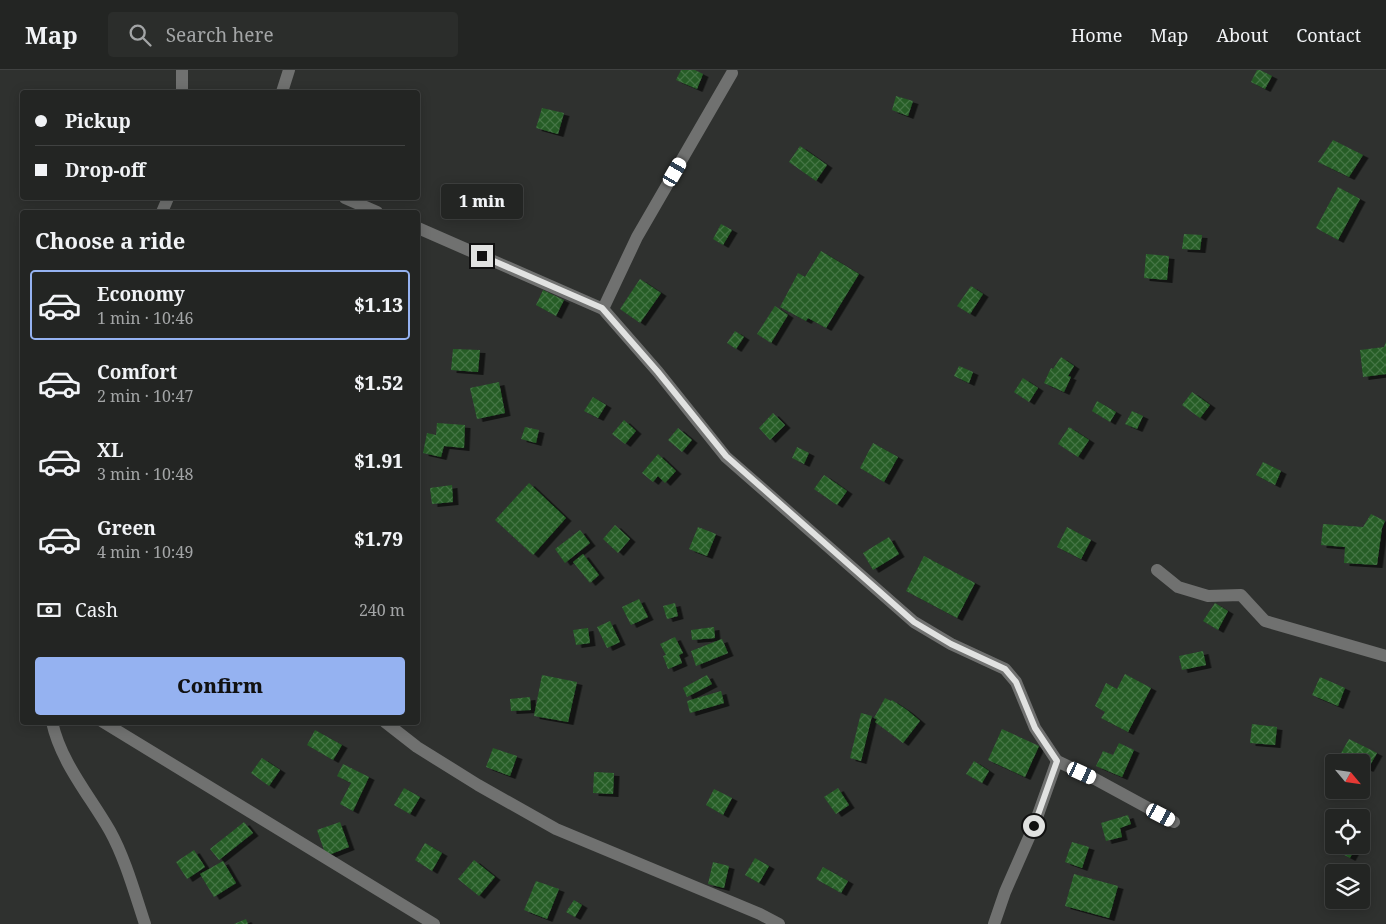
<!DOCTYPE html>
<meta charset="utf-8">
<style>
body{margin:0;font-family:"Noto Serif",serif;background:#2b2d2b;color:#f1f3f6;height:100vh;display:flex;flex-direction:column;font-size:19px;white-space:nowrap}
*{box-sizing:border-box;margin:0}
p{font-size:16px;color:#a3a5a6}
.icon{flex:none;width:28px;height:28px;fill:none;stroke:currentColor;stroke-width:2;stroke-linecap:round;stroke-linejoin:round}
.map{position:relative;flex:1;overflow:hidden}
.sheet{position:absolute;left:20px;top:140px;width:400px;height:515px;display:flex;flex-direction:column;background:#232523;border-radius:5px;box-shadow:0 2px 12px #0003,0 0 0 1px #404241}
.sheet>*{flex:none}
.hud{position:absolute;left:20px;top:20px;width:400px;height:110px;border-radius:5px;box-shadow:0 2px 12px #0003,0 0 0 1px #404241;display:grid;align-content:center;height:110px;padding:0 15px;background:#232523}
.needle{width:32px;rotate:119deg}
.controls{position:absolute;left:1325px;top:684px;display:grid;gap:10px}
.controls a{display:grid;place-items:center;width:45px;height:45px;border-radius:5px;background:#232523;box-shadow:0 2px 12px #0003,0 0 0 1px #404241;font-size:25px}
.end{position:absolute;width:22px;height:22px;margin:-11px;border:6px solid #e1e2e1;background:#111;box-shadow:0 0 0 2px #111}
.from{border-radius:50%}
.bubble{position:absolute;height:35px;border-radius:5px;background:#232523;box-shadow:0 2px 12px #0003,0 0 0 1px #404241;font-size:16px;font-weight:800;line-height:35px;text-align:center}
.car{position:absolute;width:15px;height:30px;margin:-15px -8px;border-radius:6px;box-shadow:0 0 4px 1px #0007;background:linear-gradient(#fff 24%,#345 0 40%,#fff 0 76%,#345 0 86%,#fff 0)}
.hud b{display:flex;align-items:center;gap:18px;height:48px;font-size:19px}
.hud b+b{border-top:1px solid #404241}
.hud i{width:12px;height:12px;background:#f1f3f6}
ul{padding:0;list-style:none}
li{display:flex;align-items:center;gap:15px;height:70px;margin:0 10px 8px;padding:0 5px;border:2px solid transparent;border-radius:5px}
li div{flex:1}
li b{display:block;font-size:19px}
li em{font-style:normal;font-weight:800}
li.on{border-color:#95b2f1}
li>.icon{width:45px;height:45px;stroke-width:1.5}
h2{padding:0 15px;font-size:22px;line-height:60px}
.pay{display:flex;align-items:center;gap:12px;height:55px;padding:0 15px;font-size:19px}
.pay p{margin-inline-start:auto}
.button{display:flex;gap:10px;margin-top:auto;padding:10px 15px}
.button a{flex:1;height:58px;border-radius:5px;background:#95b2f1;color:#111;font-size:20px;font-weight:800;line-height:58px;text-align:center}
header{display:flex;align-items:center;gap:30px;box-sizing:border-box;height:70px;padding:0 25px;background:#232523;border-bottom:1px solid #404241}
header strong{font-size:24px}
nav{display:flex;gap:28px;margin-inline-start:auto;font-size:18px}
.search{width:350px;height:45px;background:#2b2d2b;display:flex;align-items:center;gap:12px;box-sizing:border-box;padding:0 18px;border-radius:5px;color:#a3a5a6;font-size:19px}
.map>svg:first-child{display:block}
.building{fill:url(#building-cross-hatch);filter:url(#shadow)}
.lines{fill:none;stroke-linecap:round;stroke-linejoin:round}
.minor{stroke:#707170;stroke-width:12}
.route{stroke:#e1e2e1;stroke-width:6}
</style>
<header>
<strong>Map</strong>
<div class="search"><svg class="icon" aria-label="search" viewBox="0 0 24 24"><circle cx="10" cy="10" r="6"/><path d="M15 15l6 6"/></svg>Search here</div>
<nav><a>Home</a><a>Map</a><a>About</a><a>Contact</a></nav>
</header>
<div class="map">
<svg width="1386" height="854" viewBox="0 0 1386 854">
<defs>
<pattern id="building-cross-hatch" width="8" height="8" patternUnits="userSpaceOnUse" patternTransform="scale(1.25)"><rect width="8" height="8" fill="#255d26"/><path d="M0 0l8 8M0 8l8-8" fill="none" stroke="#447445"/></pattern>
<filter id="shadow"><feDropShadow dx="5.5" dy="3" stdDeviation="0" flood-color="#0009"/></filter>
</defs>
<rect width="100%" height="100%" fill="#2f312f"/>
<g class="building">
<polygon points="681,0 695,0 703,4 697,19 676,10"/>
<polygon points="1257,0 1260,0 1272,6 1265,19 1251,12"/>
<polygon points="896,26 913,31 908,46 892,40"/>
<polygon points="542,38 564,43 558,64 536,58"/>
<polygon points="1333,70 1363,85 1349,107 1318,92"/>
<polygon points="800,76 827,95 816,111 789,92"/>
<polygon points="1338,117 1360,129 1338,170 1316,158"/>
<polygon points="721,154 732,160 723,175 713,169"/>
<polygon points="1184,164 1202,165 1200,180 1182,179"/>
<polygon points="821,181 859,204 826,258 808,248 806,251 780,237 798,203 805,207"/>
<polygon points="1146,184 1169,186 1167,210 1144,208"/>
<polygon points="640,209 661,223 640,253 620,239"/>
<polygon points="971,216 983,224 970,244 957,236"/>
<polygon points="543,220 564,230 556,246 536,235"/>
<polygon points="775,236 788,245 771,273 757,264"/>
<polygon points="735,261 744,267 736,279 727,273"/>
<polygon points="1386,272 1386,304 1363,307 1360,280 1384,277"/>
<polygon points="453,279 480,280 478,302 451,300"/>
<polygon points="1061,287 1074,296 1068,306 1071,307 1064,322 1044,313 1051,298 1053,299"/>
<polygon points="959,296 973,302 969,313 954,306"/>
<polygon points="1023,308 1038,318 1029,332 1014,322"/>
<polygon points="499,312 505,343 477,349 470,318"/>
<polygon points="1192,322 1210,335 1200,348 1182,335"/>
<polygon points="593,327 606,335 598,348 584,341"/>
<polygon points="1097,331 1116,342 1110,352 1092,341"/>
<polygon points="1132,341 1143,346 1137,359 1125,354"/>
<polygon points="773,343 785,355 770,370 759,358"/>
<polygon points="624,350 636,361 625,374 612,364"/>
<polygon points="437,353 465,355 464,378 444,376 441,387 423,383 427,363 436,365"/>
<polygon points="525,357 539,360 536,373 521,369"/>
<polygon points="1069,357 1089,370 1078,387 1058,374"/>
<polygon points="678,358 692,370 682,382 668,370"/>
<polygon points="873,373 898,387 884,412 860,398"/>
<polygon points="797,377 809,383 804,394 792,388"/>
<polygon points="658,384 676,401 665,413 658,406 653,412 642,403"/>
<polygon points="1263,392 1281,401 1275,415 1256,405"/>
<polygon points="824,405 847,421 837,435 814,419"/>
<polygon points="529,413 566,448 533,485 495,450"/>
<polygon points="452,415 453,432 432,434 430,418"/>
<polygon points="1371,444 1385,451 1382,458 1377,495 1344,493 1345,477 1321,475 1323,454 1363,457"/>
<polygon points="615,455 630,469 618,483 603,469"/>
<polygon points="698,457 716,464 707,486 689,479"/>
<polygon points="1067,457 1091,470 1081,489 1057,477"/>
<polygon points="580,460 590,473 565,493 555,479"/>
<polygon points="889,467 899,484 873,500 863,483"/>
<polygon points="583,484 599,505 590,513 573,492"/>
<polygon points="924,486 975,513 957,548 906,521"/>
<polygon points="639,529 648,547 631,555 622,537"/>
<polygon points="675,533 678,546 667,549 663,536"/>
<polygon points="1215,533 1228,541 1218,560 1203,551"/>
<polygon points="610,551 620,572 607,578 597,557"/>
<polygon points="714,557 715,568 692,570 691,560"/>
<polygon points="588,558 590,573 576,575 573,560"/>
<polygon points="675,567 683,583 679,585 682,593 668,599 663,586 666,585 660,574"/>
<polygon points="722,569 728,583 696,596 691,581"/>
<polygon points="1203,581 1206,595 1182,600 1179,586"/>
<polygon points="1125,604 1151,618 1128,662 1101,648 1105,642 1095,636 1106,613 1117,619"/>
<polygon points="542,605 577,612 568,652 534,646"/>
<polygon points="707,605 712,614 687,627 683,618"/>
<polygon points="1320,607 1345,618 1338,636 1312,625"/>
<polygon points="721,621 724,633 690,643 687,631"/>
<polygon points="530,627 531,640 511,641 510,629"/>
<polygon points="885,628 891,631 892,630 907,640 920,651 903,673 875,652 877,649 874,648"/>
<polygon points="861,643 872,646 861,691 850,688"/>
<polygon points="1252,654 1277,657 1275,675 1250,673"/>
<polygon points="1002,659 1039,676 1025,707 988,690"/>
<polygon points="315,660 342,675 333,690 307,675"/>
<polygon points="1349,669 1377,683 1368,699 1361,696 1361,692 1355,692 1340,685"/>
<polygon points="1119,673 1134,680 1122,707 1096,696 1103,681 1113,685"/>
<polygon points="493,678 517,686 510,706 486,697"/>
<polygon points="262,688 280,700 269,716 251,703"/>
<polygon points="974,691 989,701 982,713 966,704"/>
<polygon points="343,694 369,707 353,741 340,734 351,713 337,706"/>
<polygon points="594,702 614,703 613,724 593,723"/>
<polygon points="404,718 420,727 410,744 394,735"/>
<polygon points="838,718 849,735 836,744 824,727"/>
<polygon points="714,719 732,728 723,745 706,735"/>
<polygon points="1128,745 1131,754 1120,758 1122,767 1106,771 1101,753"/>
<polygon points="244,752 253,763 219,790 210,779"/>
<polygon points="340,752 349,777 326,786 317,760"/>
<polygon points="1334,763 1334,775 1357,775 1350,788 1327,776"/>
<polygon points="1072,772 1089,777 1082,798 1065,792"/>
<polygon points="425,773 442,783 432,801 415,790"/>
<polygon points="194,780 205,797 187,809 176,792"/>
<polygon points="755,788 769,796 759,813 745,805"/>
<polygon points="474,790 495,807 479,826 458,809"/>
<polygon points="223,791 236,813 214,827 200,804"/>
<polygon points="713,792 729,796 724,818 708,814"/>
<polygon points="823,797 848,811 841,823 816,809"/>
<polygon points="1074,804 1118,816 1109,848 1065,836"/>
<polygon points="536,811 559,819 547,849 524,840"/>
<polygon points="574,830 582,835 575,847 566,842"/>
<polygon points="246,849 248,854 234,854"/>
</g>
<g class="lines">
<g class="minor">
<polyline points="182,0 182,22"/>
<polyline points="282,22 289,0"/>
<polyline points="345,128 377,142"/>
<polyline points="162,142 168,128"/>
<polyline points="418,158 603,239 658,302 726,387 914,552 951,574 1005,599 1016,612 1035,658 1057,691 1095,709 1174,752"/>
<polyline points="603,239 637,167 732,3"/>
<polyline points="1157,500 1178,517 1208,526 1241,525 1265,551 1386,586"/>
<path d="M52,652C61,693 90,726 110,761C125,788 135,824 145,854"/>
<polyline points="103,652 434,854"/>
<polyline points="385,652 417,677 478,715 556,759 760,844 779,854"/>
<polyline points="994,854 1005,822 1034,756 1057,691"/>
</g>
</g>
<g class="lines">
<polyline class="route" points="482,186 602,238 658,302 726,386 914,552 951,574 1005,599 1016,612 1035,658 1057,691 1034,756"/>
</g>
</svg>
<div class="controls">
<a><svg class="needle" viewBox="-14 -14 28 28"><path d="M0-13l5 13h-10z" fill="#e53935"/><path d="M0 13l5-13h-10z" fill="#a3a5a6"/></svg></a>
<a><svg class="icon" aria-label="locate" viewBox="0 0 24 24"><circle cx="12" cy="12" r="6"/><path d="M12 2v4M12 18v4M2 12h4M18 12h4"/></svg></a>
<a><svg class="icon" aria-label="layers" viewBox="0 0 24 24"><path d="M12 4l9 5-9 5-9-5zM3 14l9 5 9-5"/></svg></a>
</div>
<i class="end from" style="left:1034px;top:756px"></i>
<i class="end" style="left:482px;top:186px"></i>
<div class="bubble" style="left:441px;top:114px;width:82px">1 min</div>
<i class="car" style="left:675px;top:102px;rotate:30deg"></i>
<i class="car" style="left:1082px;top:703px;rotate:115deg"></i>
<i class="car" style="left:1161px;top:745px;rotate:118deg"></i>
<div class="hud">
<b><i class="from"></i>Pickup</b>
<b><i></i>Drop-off</b>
</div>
<section class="sheet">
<h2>Choose a ride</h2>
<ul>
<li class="on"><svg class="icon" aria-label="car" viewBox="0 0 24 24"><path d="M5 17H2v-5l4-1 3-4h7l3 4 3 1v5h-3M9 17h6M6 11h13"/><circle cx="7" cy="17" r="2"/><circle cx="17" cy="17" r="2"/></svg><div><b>Economy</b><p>1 min · 10:46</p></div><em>$1.13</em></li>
<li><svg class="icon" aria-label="car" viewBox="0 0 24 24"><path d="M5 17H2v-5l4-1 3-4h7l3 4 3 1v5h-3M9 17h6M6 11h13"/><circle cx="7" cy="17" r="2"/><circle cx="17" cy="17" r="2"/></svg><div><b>Comfort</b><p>2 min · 10:47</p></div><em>$1.52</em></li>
<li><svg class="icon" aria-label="car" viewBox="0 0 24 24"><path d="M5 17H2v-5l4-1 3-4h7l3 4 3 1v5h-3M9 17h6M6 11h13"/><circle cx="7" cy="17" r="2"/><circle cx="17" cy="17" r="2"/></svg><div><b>XL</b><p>3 min · 10:48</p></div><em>$1.91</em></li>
<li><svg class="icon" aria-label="car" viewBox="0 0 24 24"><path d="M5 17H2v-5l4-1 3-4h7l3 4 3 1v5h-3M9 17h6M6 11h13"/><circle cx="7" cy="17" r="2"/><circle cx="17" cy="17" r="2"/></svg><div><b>Green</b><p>4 min · 10:49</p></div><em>$1.79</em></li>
</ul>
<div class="pay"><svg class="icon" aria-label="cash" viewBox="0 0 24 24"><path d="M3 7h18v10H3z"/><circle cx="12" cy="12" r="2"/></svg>Cash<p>240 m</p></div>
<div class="button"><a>Confirm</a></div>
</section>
</div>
